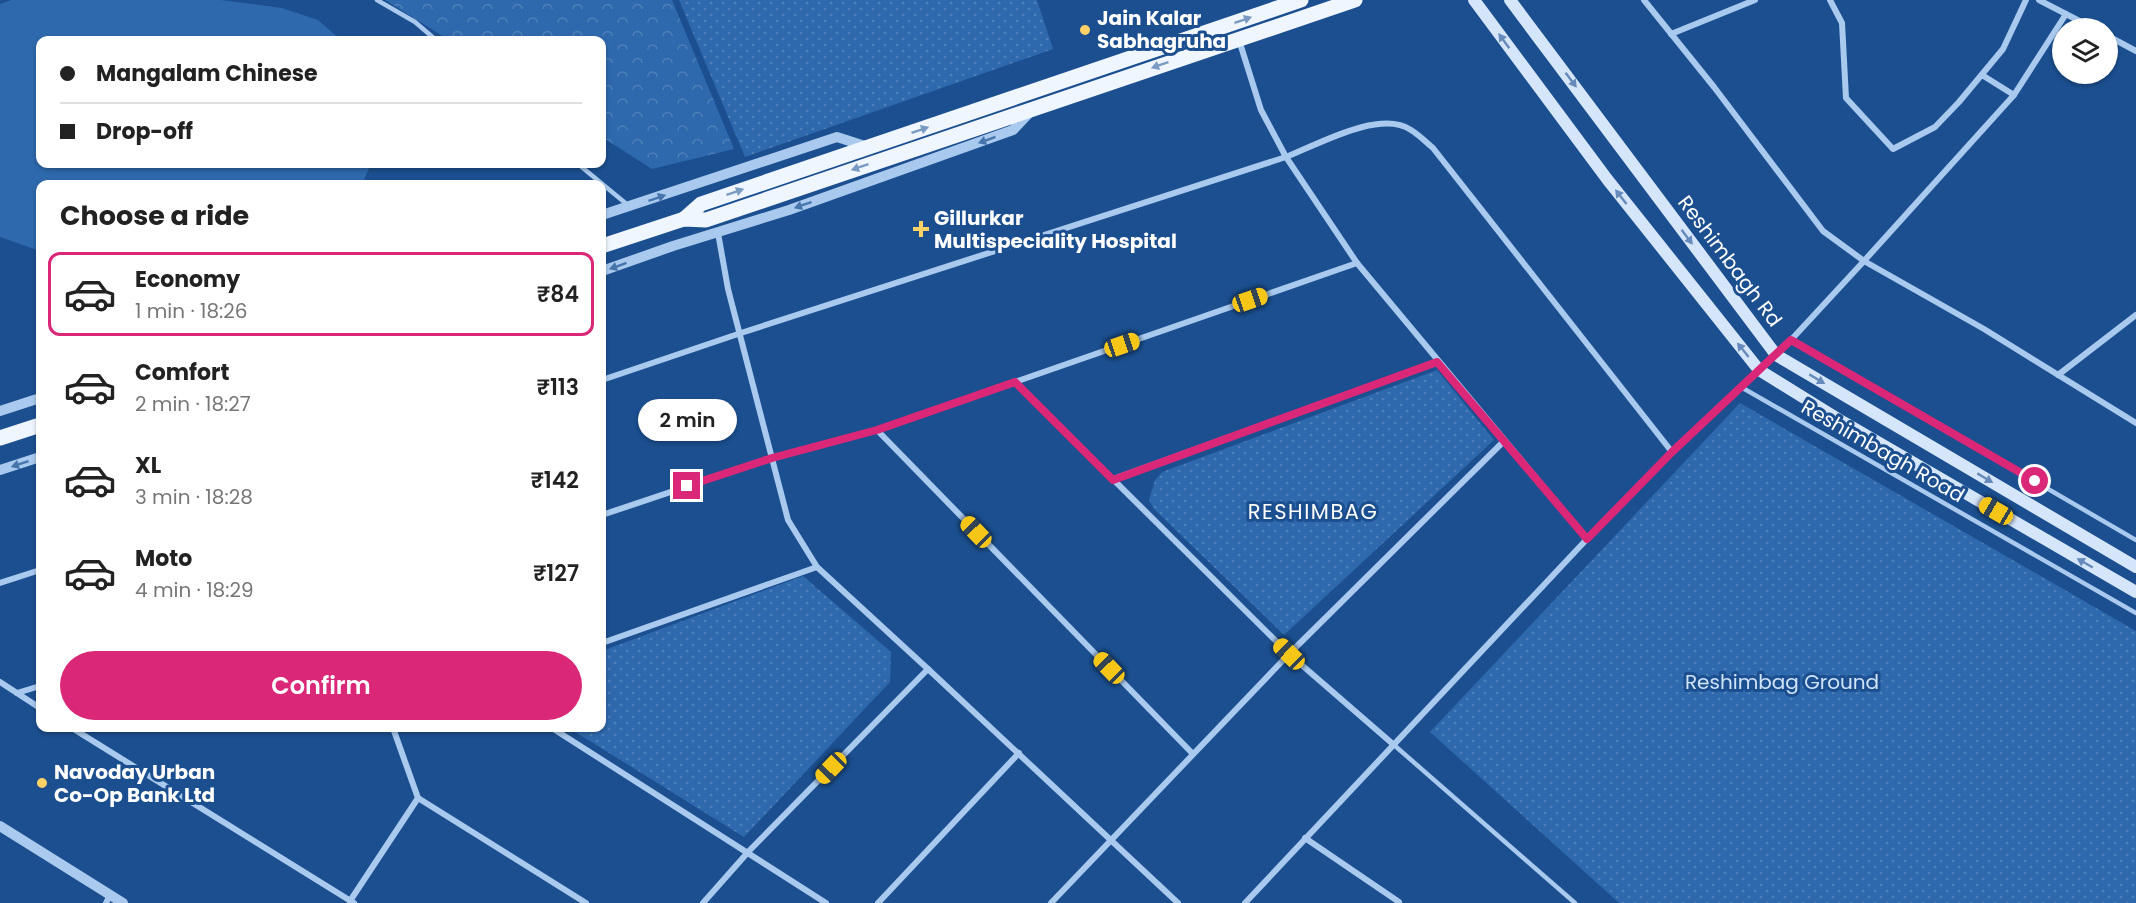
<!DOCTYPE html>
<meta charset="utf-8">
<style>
body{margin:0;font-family:Poppins,sans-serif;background:#f6f6f6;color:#222;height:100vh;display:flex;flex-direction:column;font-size:22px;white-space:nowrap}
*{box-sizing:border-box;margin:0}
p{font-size:20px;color:#767676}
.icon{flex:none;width:33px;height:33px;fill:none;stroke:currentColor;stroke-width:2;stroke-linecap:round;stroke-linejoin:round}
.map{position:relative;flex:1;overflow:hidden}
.drawer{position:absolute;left:36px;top:180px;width:570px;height:552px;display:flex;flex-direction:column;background:#fff;border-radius:12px;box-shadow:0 2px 4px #0004}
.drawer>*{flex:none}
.guide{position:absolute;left:36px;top:36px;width:570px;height:132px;border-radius:12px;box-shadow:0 2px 4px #0004;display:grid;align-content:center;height:132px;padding:0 24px;background:#fff}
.tools{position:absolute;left:2052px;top:18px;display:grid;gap:12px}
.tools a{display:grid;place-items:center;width:66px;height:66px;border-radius:50%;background:#fff;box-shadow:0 2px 4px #0004;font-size:30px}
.end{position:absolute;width:27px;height:27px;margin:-14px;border:8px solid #db2777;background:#fff;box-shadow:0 0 0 3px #fff}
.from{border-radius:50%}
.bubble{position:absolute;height:42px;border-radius:21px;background:#fff;box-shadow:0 2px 4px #0004;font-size:20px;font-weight:600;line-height:42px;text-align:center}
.car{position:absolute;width:18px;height:36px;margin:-18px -9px;border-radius:8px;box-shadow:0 0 4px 2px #0007;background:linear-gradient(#f5c518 24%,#345 0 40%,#f5c518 0 76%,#345 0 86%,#f5c518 0)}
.guide b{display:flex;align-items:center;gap:21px;height:57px;font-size:22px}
.guide b+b{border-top:2px solid #e0e0e0}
.guide i{width:15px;height:15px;background:#222}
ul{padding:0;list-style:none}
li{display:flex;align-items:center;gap:18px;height:84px;margin:0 12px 9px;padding:0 12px;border:3px solid transparent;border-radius:12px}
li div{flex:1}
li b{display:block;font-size:22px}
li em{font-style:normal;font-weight:600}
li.selected{border-color:#db2777}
li>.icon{width:54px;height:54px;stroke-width:1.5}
h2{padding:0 24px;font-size:27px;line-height:72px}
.primary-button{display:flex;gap:12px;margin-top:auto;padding:12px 24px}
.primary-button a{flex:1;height:69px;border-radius:36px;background:#db2777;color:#fff;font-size:24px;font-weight:600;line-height:69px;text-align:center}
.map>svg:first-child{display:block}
.grass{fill:url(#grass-dots)}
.forest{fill:url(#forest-crowns)}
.garden{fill:#2e69ad}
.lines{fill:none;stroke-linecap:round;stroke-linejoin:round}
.service{stroke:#a9c9ee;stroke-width:4.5}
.minor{stroke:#a9c9ee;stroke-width:6}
.tertiary{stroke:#a9c9ee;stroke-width:10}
.secondary{stroke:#d6e6fa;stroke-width:12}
.primary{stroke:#f0f6ff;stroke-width:15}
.oneway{fill:#7b9ac1}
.oneway2{fill:#668bba}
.oneway3{fill:#4674ac}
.route{stroke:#db2777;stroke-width:8}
.poi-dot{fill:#ffd166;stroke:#1b4f8f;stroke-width:2}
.labels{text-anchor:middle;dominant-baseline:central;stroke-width:6;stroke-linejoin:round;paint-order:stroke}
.poi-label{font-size:20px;font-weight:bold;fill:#fff;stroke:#1b4f8f;text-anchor:start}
.street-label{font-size:20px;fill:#fff;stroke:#1b4f8f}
.park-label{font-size:20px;fill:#cfe3fa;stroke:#1b4f8f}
.neighbourhood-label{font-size:21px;letter-spacing:1.5px;fill:#fff;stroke:#1b4f8f}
</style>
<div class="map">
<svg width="2136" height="903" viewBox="0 0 2136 903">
<defs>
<pattern id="grass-dots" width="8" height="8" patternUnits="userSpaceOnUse" patternTransform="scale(1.5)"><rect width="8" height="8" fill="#2e69ad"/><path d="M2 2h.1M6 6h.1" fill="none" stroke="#4d80b9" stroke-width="1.8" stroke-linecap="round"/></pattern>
<pattern id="forest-crowns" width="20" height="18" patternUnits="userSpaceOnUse" patternTransform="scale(1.5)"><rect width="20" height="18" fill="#2e69ad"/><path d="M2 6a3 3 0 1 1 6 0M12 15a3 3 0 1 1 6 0" fill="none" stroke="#4d80b9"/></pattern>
</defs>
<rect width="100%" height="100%" fill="#1b4f8f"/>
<g class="grass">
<polygon points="679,0 1037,0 1053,49 745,157"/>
<polygon points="1437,370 1494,440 1284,635 1154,509 1149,500 1155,480 1162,472"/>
<polygon points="1740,403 2136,631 2136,903 1619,903 1430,732"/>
<polygon points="803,576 891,652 890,682 744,837 569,728 602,728 602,651"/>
</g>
<polygon class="forest" points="385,0 672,0 734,149 652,169 602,137 602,40 449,40"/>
<polygon class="garden" points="11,0 221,0 282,8 318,20 341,40 40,40 40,164 371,164 362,184 40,184 40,251 0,237 0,4"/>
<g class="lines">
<g class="service">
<polyline points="377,0 415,22 436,40"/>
<polyline points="578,164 629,206"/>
<polyline points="1791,340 2136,540"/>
<polyline points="1741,387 2136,613"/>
<polyline points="1394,745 1575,903"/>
</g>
<g class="minor">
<polyline points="1644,0 1714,87 1823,231 1864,261 1984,329 2136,423"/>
<polyline points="1830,0 1842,23 1846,98 1893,149 1935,127 1959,102 2003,49 2026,0"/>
<polyline points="2039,0 2093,28"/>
<polyline points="1671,34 1755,0"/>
<polyline points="2108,36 2136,51"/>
<polyline points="1239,40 1261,110 1286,157 1357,263"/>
<polyline points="1982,75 2014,95"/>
<polyline points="2058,375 2136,315"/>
<path d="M602,380L741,333L1286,157C1317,145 1380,109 1411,130C1419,135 1426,142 1433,148L1672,452"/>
<polyline points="1015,382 1357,263 1587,539"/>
<polyline points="877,430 1192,753"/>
<polyline points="1113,479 1437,362"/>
<polyline points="602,515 772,458 877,430 1015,382 1289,654 1394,745"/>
<polyline points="0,583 40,570"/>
<polyline points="602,643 817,567"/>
<polyline points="928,669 1178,903"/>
<polyline points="0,682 40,708"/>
<polyline points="17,693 40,686"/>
<polyline points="72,728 354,903"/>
<polyline points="393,728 418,798 586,903"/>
<polyline points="552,728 826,903"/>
<polyline points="1305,838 1399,902"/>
<polyline points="350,901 418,798"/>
<polyline points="106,903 110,895"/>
<polyline points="703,903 749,851 928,669 817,567 788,520 728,289 718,233"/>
<polyline points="878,903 1019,753"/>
<polyline points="1051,903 1289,654 1504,441"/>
<polyline points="1245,903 1587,539 1672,452 1791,340 1864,261 2014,95 2066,14"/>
</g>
<g class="tertiary">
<polyline points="602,215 837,137 868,147"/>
<polyline points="602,271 673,246 789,210 1013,130 1030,112"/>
<polyline points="0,411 40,398"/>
<polyline points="0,470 40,457"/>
<polyline points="0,826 123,903"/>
</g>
<g class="secondary">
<polyline points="1474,0 1607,179 1759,370 1843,422 2136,592"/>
<polyline points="1510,0 1776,355 2136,567"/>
</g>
<g class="primary">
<polyline points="684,219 701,204 1301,0"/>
<polyline points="602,246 684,219 706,220 1355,0"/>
<polyline points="0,438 40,425"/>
</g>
</g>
<defs><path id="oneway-solid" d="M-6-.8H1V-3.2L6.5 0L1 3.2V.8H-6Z" transform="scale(1.5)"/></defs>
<g class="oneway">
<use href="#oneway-solid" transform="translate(1243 20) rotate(-19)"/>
<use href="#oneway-solid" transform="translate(1160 65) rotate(161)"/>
<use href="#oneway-solid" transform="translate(920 130) rotate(-19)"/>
<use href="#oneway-solid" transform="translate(860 167) rotate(161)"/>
<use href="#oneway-solid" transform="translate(735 192) rotate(-19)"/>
</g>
<g class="oneway2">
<use href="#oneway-solid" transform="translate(1504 41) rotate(-126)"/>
<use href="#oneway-solid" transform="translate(1571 80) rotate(53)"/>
<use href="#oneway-solid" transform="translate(1621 197) rotate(-128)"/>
<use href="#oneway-solid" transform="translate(1687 237) rotate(53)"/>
<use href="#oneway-solid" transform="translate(1743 350) rotate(-129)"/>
<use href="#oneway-solid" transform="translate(1817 379) rotate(31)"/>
<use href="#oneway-solid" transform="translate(1985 478) rotate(31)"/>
<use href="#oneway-solid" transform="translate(2085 563) rotate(-150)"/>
</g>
<g class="oneway3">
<use href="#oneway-solid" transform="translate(987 140) rotate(160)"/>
<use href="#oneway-solid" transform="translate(657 198) rotate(-19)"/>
<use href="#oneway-solid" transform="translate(803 205) rotate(161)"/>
<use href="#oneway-solid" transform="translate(618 266) rotate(160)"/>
<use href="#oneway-solid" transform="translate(20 464) rotate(162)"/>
</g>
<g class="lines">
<polyline class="route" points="687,486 772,458 877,430 1015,382 1113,480 1437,362 1587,539 1672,452 1791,340 2035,481"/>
</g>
<g class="poi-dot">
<circle cx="1085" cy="30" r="6"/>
<path d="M918 220h6v6h6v6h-6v6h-6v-6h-6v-6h6z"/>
<circle cx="42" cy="783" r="6"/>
</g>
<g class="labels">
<g class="poi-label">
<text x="1097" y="18">Jain Kalar<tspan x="1097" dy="23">Sabhagruha</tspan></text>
<text x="934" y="218">Gillurkar<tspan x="934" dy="23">Multispeciality Hospital</tspan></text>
<text x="54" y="772">Navoday Urban<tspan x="54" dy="23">Co-Op Bank Ltd</tspan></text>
</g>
<g class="street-label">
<text transform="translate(1730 261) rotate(53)">Reshimbagh Rd</text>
<text transform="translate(1883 451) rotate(30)">Reshimbagh Road</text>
</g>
<g class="park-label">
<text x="1782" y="682">Reshimbag Ground</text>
</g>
<g class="neighbourhood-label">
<text x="1313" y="511">RESHIMBAG</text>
</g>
</g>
</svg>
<div class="tools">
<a><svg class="icon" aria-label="layers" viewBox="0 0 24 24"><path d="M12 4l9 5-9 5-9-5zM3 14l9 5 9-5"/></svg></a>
</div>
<i class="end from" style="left:2035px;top:481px"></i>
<i class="end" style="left:687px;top:486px"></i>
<div class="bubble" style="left:638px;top:399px;width:99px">2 min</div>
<i class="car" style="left:1250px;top:300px;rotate:71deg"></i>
<i class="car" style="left:1122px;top:345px;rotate:71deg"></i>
<i class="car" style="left:1996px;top:511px;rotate:300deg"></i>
<i class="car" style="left:976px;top:532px;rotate:316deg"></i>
<i class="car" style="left:1289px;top:654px;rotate:314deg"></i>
<i class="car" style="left:1109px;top:668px;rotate:316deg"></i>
<i class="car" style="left:831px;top:768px;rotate:224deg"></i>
<div class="guide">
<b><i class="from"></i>Mangalam Chinese</b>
<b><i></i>Drop-off</b>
</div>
<section class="drawer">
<h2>Choose a ride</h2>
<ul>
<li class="selected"><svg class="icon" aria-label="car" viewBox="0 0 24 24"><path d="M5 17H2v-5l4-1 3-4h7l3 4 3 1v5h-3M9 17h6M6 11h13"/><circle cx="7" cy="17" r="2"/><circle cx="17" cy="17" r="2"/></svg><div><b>Economy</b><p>1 min · 18:26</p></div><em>₹84</em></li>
<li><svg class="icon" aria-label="car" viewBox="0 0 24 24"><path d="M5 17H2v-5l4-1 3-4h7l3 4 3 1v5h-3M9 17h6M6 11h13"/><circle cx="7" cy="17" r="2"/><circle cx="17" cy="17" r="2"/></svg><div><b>Comfort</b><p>2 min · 18:27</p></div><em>₹113</em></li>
<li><svg class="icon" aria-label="car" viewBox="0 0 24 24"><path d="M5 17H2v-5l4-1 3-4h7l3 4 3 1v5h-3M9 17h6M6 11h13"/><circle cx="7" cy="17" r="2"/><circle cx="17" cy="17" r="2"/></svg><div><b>XL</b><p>3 min · 18:28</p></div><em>₹142</em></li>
<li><svg class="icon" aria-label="car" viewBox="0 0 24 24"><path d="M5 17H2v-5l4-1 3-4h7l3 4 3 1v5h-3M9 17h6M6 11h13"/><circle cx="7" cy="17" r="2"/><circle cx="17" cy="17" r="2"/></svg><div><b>Moto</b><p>4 min · 18:29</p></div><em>₹127</em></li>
</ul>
<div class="primary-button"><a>Confirm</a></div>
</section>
</div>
